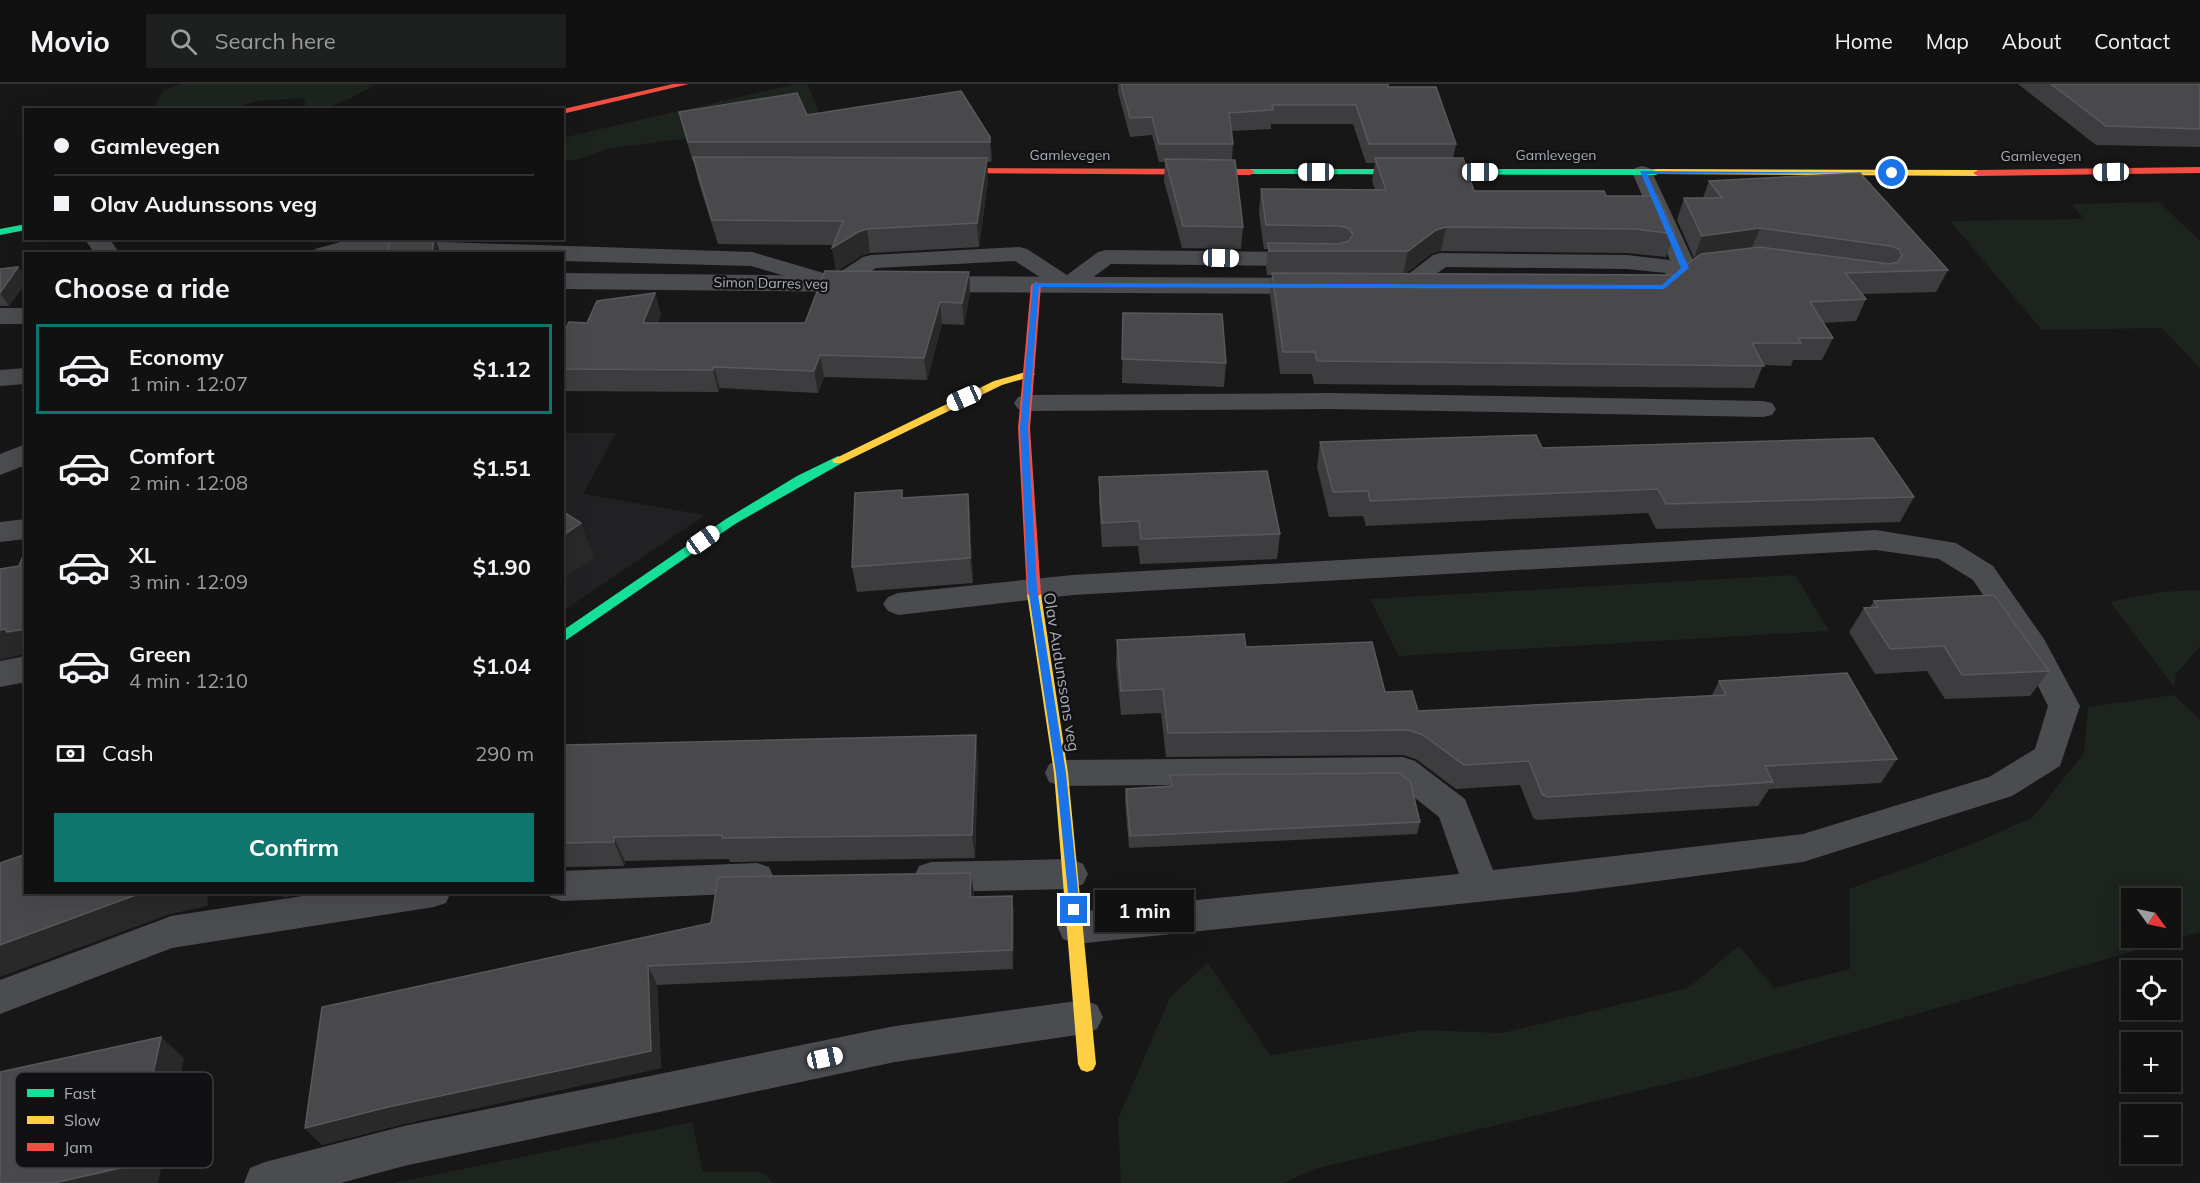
<!DOCTYPE html>
<meta charset="utf-8">
<style>
body{margin:0;font-family:Mulish,sans-serif;background:#1e1f1f;color:#f1f3f6;height:100vh;display:flex;flex-direction:column;font-size:22px;white-space:nowrap}
*{box-sizing:border-box;margin:0}
p{font-size:20px;color:#9c9d9f}
.icon{flex:none;width:33px;height:33px;fill:none;stroke:currentColor;stroke-width:2;stroke-linecap:round;stroke-linejoin:round}
.map{position:relative;flex:1;overflow:hidden}
.details{position:absolute;left:24px;top:168px;width:540px;height:642px;display:flex;flex-direction:column;background:#111;border-radius:0px;box-shadow:0 6px 24px #0002,0 0 0 2px #303131}
.details>*{flex:none}
.hud{position:absolute;left:24px;top:24px;width:540px;height:132px;border-radius:0px;box-shadow:0 6px 24px #0002,0 0 0 2px #303131;display:grid;align-content:center;height:132px;padding:0 30px;background:#111}
.needle{width:39px;rotate:123deg}
.fabs{position:absolute;left:2121px;top:804px;display:grid;gap:12px}
.fabs a{display:grid;place-items:center;width:60px;height:60px;border-radius:0px;background:#111;box-shadow:0 6px 24px #0002,0 0 0 2px #303131;font-size:30px}
.end{position:absolute;width:27px;height:27px;margin:-14px;border:8px solid #1a73e8;background:#fff;box-shadow:0 0 0 3px #fff}
.from{border-radius:50%}
.bubble{position:absolute;height:42px;border-radius:0px;background:#111;box-shadow:0 6px 24px #0002,0 0 0 2px #303131;font-size:20px;font-weight:700;line-height:42px;text-align:center}
.car{position:absolute;width:18px;height:36px;margin:-18px -9px;border-radius:8px;box-shadow:0 0 4px 2px #0007;background:linear-gradient(#fff 24%,#345 0 40%,#fff 0 76%,#345 0 86%,#fff 0)}
.hud b{display:flex;align-items:center;gap:21px;height:57px;font-size:22px}
.hud b+b{border-top:2px solid #303131}
.hud i{width:15px;height:15px;background:#f1f3f6}
ul{padding:0;list-style:none}
li{display:flex;align-items:center;gap:18px;height:90px;margin:0 12px 9px;padding:0 18px;border:3px solid transparent;border-radius:0px}
li div{flex:1}
li b{display:block;font-size:22px}
li em{font-style:normal;font-weight:700}
li.current{border-color:#0f766e}
li>.icon{width:54px;height:54px;stroke-width:1.5}
h2{padding:0 30px;font-size:27px;line-height:72px}
.pay{display:flex;align-items:center;gap:15px;height:66px;padding:0 30px;font-size:22px}
.pay p{margin-inline-start:auto}
.cta{display:flex;gap:12px;margin-top:auto;padding:12px 30px}
.cta a{flex:1;height:69px;border-radius:0px;background:#0f766e;color:#fff;font-size:24px;font-weight:700;line-height:69px;text-align:center}
header{display:flex;align-items:center;gap:36px;box-sizing:border-box;height:84px;padding:0 30px;background:#111;border-bottom:2px solid #303131}
header strong{font-size:28px}
nav{display:flex;gap:33px;margin-inline-start:auto;font-size:21px}
.search{width:420px;height:54px;background:#1e1f1f;display:flex;align-items:center;gap:15px;box-sizing:border-box;padding:0 21px;border-radius:0px;color:#9c9d9f;font-size:22px}
.map>svg:first-child{display:block}
.built{fill:#212123}
.green{fill:#1d241e;fill-rule:evenodd}
.lines{fill:none;stroke-linecap:round;stroke-linejoin:round}
.lane{fill:#4b4c50;fill-rule:evenodd}
.street{fill:#4b4c50;fill-rule:evenodd}
.fast{fill:#16e098;fill-rule:evenodd}
.slow{fill:#ffcf43;fill-rule:evenodd}
.jam{fill:#f24e42;fill-rule:evenodd}
.wall{fill:#3d3d3f}
.shaded-wall{fill:#29292a}
.building{fill:#49494c;stroke:#58595d;stroke-width:1.5}
.route{fill:#1a73e8}
.labels{text-anchor:middle;dominant-baseline:central;stroke-width:4.5;stroke-linejoin:round;paint-order:stroke}
.far-street-label{font-size:14px;fill:#a8adb8;stroke:#111113}
.street-label{font-size:16px;fill:#a8adb8;stroke:#111113}
.key{fill:#111113;stroke:#3e4045;stroke-width:1.5}
.key-label{font-size:16px;fill:#a8adb8}
</style>
<header>
<strong>Movio</strong>
<div class="search"><svg class="icon" aria-label="search" viewBox="0 0 24 24"><circle cx="10" cy="10" r="6"/><path d="M15 15l6 6"/></svg>Search here</div>
<nav><a>Home</a><a>Map</a><a>About</a><a>Contact</a></nav>
</header>
<div class="map">
<svg width="2200" height="1099" viewBox="0 0 2200 1099">
<rect width="100%" height="100%" fill="#171717"/>
<polygon class="built" points="563,349 616,349 583,410 705,431 563,527"/>
<g class="green">
<path d="M180,0H376C353,13 333,26 306,25L304,14L257,17L233,25H154L162,8Z"/>
<polygon points="795,0 807,0 823,36 606,65 580,75 563,77 562,54"/>
<polygon points="2159,118 2200,157 2200,284 2162,244 2042,246 1950,137 2085,135 2071,120"/>
<polygon points="1795,491 1829,547 1399,572 1370,515"/>
<polygon points="2200,506 2200,562 2176,590 2174,603 2110,518 2160,508"/>
<path d="M2174,611L2200,636V848L1708,990L1314,1085L1284,1099H1121L1118,1035L1170,913L1208,879L1270,971L1422,946L1502,949L1688,904L1739,862L1774,904L1850,885L1849,805L1970,761L2033,733L2084,669L2088,623ZM2132,814H2170V854H2132Z"/>
<polygon points="692,1038 703,1088 761,1088 774,1099 394,1099"/>
</g>
<g class="lines">
<g class="lane">
<path d="M1642,82L1649,84L1652,88L1693,176L1725,171L1733,173L1736,178L1733,183C1720,186 1707,186 1695,189C1682,193 1681,204 1665,200L1662,195L1666,189L1627,185L1446,183L1412,207H1396L1393,202L1433,171L1441,169L1627,171L1670,176L1632,88L1635,84Z"/>
<polygon points="351,155 752,168 834,192 863,173 871,171 1019,163 1027,165 1067,191 1098,168 1106,166 1306,168 1314,170 1317,175 1314,180 1306,182 1111,180 1076,206 1060,206 1015,177 876,184 845,205 837,207 751,182 562,177 562,170 312,170 315,165"/>
<polygon points="1330,309 1763,317 1772,319 1776,325 1772,331 1763,333 1330,325 1027,327 1018,325 1014,319 1018,313 1027,311"/>
<polygon points="1876,446 1956,459 1993,482 2044,555 2080,622 2060,682 2012,712 1803,778 1574,808 1076,860 1063,855 1058,844 1063,833 1076,828 1459,790 1439,733 1396,699 1061,702 1049,698 1045,689 1049,680 1061,676 1403,673 1415,677 1465,715 1493,786 1803,750 1989,693 2035,665 2048,622 2021,568 1973,496 1939,475 1876,466 1073,511 898,531 888,527 883,520 888,513 898,509 1073,491"/>
<polygon points="1071,775 1083,780 1088,790 1083,800 1071,805 931,808 919,804 914,793 919,782 931,778"/>
<polygon points="757,779 769,783 774,794 769,805 757,809 562,817 550,813 548,808 562,808 562,787"/>
<polygon points="329,808 451,808 446,819 434,823 172,864 0,930 0,896 158,837 171,832"/>
<polygon points="1084,916 1097,921 1103,933 1097,945 1084,950 895,978 404,1082 341,1099 244,1099 250,1084 265,1078 404,1042 895,942"/>
</g>
<g class="street">
<polygon points="84,154 109,154 120,170 95,170"/>
<polygon points="562,189 864,192 873,195 877,200 873,205 864,208 562,205"/>
<polygon points="924,192 1317,194 1326,197 1330,202 1326,207 1317,210 924,208 915,205 911,200 915,195"/>
<rect x="0" y="224" width="26" height="16"/>
<polygon points="26,284 26,300 0,302 0,286"/>
<polygon points="26,360 26,381 0,391 0,370"/>
<polygon points="26,435 26,455 0,458 0,438"/>
<polygon points="26,572 26,598 0,603 0,577"/>
</g>
<g class="fast">
<polygon points="1250,85 1656,85 1661,88 1656,91 1247,90 1247,86"/>
<polygon points="26,140 26,146 0,151 0,145"/>
<polygon points="838,372 844,376 842,379 735,440 562,559 562,547 726,435 797,392"/>
</g>
<g class="slow">
<polygon points="1656,85 1978,86 1983,89 1978,92 1653,90 1651,88"/>
<polygon points="1029,287 1035,290 1033,292 1002,301 842,379 834,379 832,376 994,297"/>
<polygon points="1034,505 1041,510 1068,689 1096,980 1093,986 1087,988 1081,986 1078,980 1054,689 1027,510"/>
</g>
<g class="jam">
<polygon points="673,0 689,0 562,30 562,26 559,26"/>
<polygon points="2200,83 2200,89 1978,92 1973,89 1978,86"/>
<polygon points="943,84 1250,85 1255,88 1250,91 940,89 940,85"/>
<polygon points="1036,198 1041,201 1030,344 1041,510 1034,515 1027,510 1018,344 1031,201"/>
</g>
</g>
<g class="wall">
<polygon points="1118,0 1388,0 1388,3 1456,60 1453,74 1474,107 1606,112 1675,150 1666,173 1627,169 1441,167 1432,169 1405,190 1672,191 1683,188 1697,173 1694,174 1677,136 1684,114 1703,114 1709,97 1860,89 1948,186 1936,208 1862,210 1866,215 1856,237 1823,239 1833,254 1822,276 1793,276 1791,282 1763,281 1754,304 1314,300 1312,290 1280,290 1270,211 1272,191 1267,191 1266,183 1268,165 1264,165 1259,129 1261,105 1375,106 1372,97 1375,79 1366,79 1353,40 1271,40 1271,45 1232,47 1233,60 1232,76 1243,143 1241,165 1182,164 1164,97 1165,78 1159,78 1152,51 1130,53 1118,8"/>
<polygon points="2018,0 2200,0 2200,63 2096,61"/>
<polygon points="679,28 990,53 992,73 991,78 987,78 988,97 979,163 870,169 862,171 837,187 969,188 970,209 964,241 942,240 927,296 824,293 818,309 720,304 718,308 562,307 562,253 587,239 655,209 661,231 658,239 805,239 836,187 834,161 718,160 698,96 694,78 693,78 684,48"/>
<polygon points="18,183 26,194 26,198 9,222 0,222 0,185"/>
<polygon points="1123,229 1226,279 1224,303 1122,299"/>
<polygon points="1320,358 1542,364 1914,413 1900,438 1656,445 1648,429 1366,442 1363,432 1329,433 1317,383"/>
<polygon points="1099,393 1280,450 1277,475 1140,480 1138,462 1102,463 1099,418"/>
<polygon points="968,410 970,434 973,499 857,508 852,483 903,414"/>
<polygon points="1874,517 2049,587 2030,612 1945,615 1927,587 1875,590 1849,548 1864,524 1870,523"/>
<polygon points="1117,556 1246,563 1385,608 1418,627 1712,611 1719,597 1897,675 1881,699 1769,705 1758,722 1537,736 1533,734 1520,701 1456,705 1416,675 1403,671 1166,673 1161,629 1121,631 1116,580"/>
<polygon points="562,675 978,675 975,774 730,778 729,775 665,776 625,777 624,782 562,783"/>
<polygon points="1170,691 1420,738 1417,750 1129,764 1125,717 1126,705 1170,703"/>
<polygon points="971,789 973,813 1012,812 1014,831 1013,885 657,901 661,984 403,1040 322,1061 305,1044 322,923"/>
<polygon points="281,808 313,808 284,813"/>
</g>
<g class="shaded-wall">
<polygon points="990,53 992,73 991,78 990,58"/>
<polygon points="987,74 988,97 979,163 977,139"/>
<polygon points="1446,143 1441,167 1432,169 1403,191 1408,167 1436,146"/>
<polygon points="1760,144 1751,166 1694,174 1702,152"/>
<polygon points="867,145 870,169 862,171 836,188 832,164 858,148"/>
<polygon points="434,154 435,154 441,170 432,170"/>
<polygon points="18,183 26,194 26,198 9,222 0,209"/>
<polygon points="969,188 970,209 964,241 962,219"/>
<polygon points="655,209 661,231 649,261 643,239"/>
<polygon points="940,218 942,240 927,296 924,274"/>
<polygon points="820,271 824,293 818,309 814,287"/>
<polygon points="714,283 720,304 718,308 713,286"/>
<polygon points="968,410 970,434 973,499 970,474"/>
<polygon points="581,439 594,474 566,493 568,499 562,503 562,452"/>
<polygon points="5,545 26,545 25,570 0,576 0,546"/>
<polygon points="976,651 978,675 975,774 972,751"/>
<polygon points="614,753 625,777 624,782 614,758"/>
<polygon points="971,789 974,809 973,833 970,813"/>
<polygon points="144,808 207,808 208,822 170,830 0,893 0,861"/>
<polygon points="1012,812 1014,831 1013,885 1012,866"/>
<polygon points="648,882 657,901 661,984 403,1040 322,1061 305,1044"/>
<polygon points="161,953 184,974 158,1099 54,1099"/>
</g>
<g class="building">
<polygon points="1121,0 1388,0 1388,3 1436,3 1456,60 1369,60 1356,21 1272,21 1273,26 1229,29 1233,60 1159,60 1152,33 1130,34"/>
<polygon points="2051,0 2200,0 2200,45 2106,42"/>
<polygon points="961,7 990,53 990,58 688,58 679,28 797,9 807,31"/>
<polygon points="693,73 987,74 977,139 867,145 858,148 832,164 843,137 712,136"/>
<polygon points="1375,74 1463,74 1474,107 1604,107 1606,112 1658,112 1675,150 1635,145 1446,143 1436,146 1408,167 1269,167 1268,159 1340,160 1349,157 1353,150 1348,144 1339,142 1266,141 1261,105 1386,106"/>
<polygon points="1165,75 1235,76 1243,143 1183,142"/>
<polygon points="1860,89 1948,186 1845,189 1866,215 1810,218 1833,254 1798,254 1801,259 1752,259 1764,282 1317,277 1315,268 1283,268 1272,189 1672,191 1683,188 1687,180 1701,170 1760,163 1889,180 1898,178 1902,172 1899,165 1890,162 1760,144 1702,152 1684,114 1722,114 1709,97"/>
<polygon points="390,154 434,154 432,170 388,170"/>
<polygon points="18,183 0,209 0,185"/>
<polygon points="825,187 969,188 962,219 940,218 924,274 820,271 814,287 714,283 713,286 562,285 562,253 569,238 587,239 597,217 655,209 643,239 805,239"/>
<polygon points="1123,229 1222,230 1226,279 1122,275"/>
<polygon points="1536,351 1542,364 1873,354 1914,413 1666,420 1658,405 1370,417 1368,407 1333,408 1320,358"/>
<polygon points="1267,387 1280,450 1141,455 1139,437 1102,439 1099,393"/>
<polygon points="902,406 902,414 968,410 970,474 852,483 855,409"/>
<polygon points="562,427 581,439 562,452"/>
<polygon points="26,464 26,545 7,548 5,545 0,546 0,485 19,482"/>
<polygon points="1994,511 2049,587 1962,591 1944,562 1890,565 1864,524 1878,523 1874,517"/>
<polygon points="1244,550 1246,563 1372,558 1385,608 1412,607 1418,627 1726,611 1719,597 1847,589 1897,675 1765,682 1773,698 1547,713 1542,710 1529,677 1464,681 1423,651 1409,646 1168,649 1163,605 1121,607 1117,556"/>
<polygon points="976,651 972,751 722,754 722,751 655,752 614,753 614,758 562,759 562,675 566,661"/>
<polygon points="1399,689 1410,697 1420,738 1130,752 1126,705 1172,702 1170,691"/>
<polygon points="26,770 26,808 144,808 0,861 0,779"/>
<polygon points="971,789 970,813 1012,812 1012,866 648,882 651,967 388,1023 305,1044 322,923 711,839 718,793"/>
<polygon points="161,953 133,1081 54,1099 0,1099 0,988"/>
</g>
<polygon class="route" points="1640,87 1895,89 1647,90 1689,184 1664,205 1039,203 1028,344 1037,504 1066,689 1080,826 1074,831 1070,829 1056,689 1028,504 1020,344 1033,199 1662,201 1681,184"/>
<g class="labels">
<g class="far-street-label">
<text x="1070" y="71">Gamlevegen</text>
<text x="1556" y="71">Gamlevegen</text>
<text x="2041" y="72">Gamlevegen</text>
<text transform="translate(771 199) rotate(1)">Simon Darres veg</text>
</g>
<g class="street-label">
<text transform="translate(1062 588) rotate(81)">Olav Audunssons veg</text>
</g>
</g>
<rect x="15" y="988" width="198" height="96" rx="9" class="key"/>
<rect x="27" y="1005" width="27" height="8" fill="#16e098"/>
<rect x="27" y="1032" width="27" height="8" fill="#ffcf43"/>
<rect x="27" y="1059" width="27" height="8" fill="#f24e42"/>
<g class="key-label">
<text x="64" y="1015">Fast</text>
<text x="64" y="1042">Slow</text>
<text x="64" y="1069">Jam</text>
</g>
</svg>
<div class="fabs">
<a><svg class="needle" viewBox="-14 -14 28 28"><path d="M0-13l5 13h-10z" fill="#e53935"/><path d="M0 13l5-13h-10z" fill="#9c9d9f"/></svg></a>
<a><svg class="icon" aria-label="locate" viewBox="0 0 24 24"><circle cx="12" cy="12" r="6"/><path d="M12 2v4M12 18v4M2 12h4M18 12h4"/></svg></a>
<a>+</a>
<a>−</a>
</div>
<i class="end from" style="left:1892px;top:89px"></i>
<i class="end" style="left:1074px;top:826px"></i>
<div class="bubble" style="left:1095px;top:806px;width:99px">1 min</div>
<i class="car" style="left:1316px;top:88px;rotate:270deg"></i>
<i class="car" style="left:1480px;top:88px;rotate:90deg"></i>
<i class="car" style="left:2111px;top:88px;rotate:269deg"></i>
<i class="car" style="left:1221px;top:174px;rotate:91deg"></i>
<i class="car" style="left:964px;top:314px;rotate:246deg"></i>
<i class="car" style="left:703px;top:456px;rotate:55deg"></i>
<i class="car" style="left:825px;top:974px;rotate:78deg"></i>
<div class="hud">
<b><i class="from"></i>Gamlevegen</b>
<b><i></i>Olav Audunssons veg</b>
</div>
<section class="details">
<h2>Choose a ride</h2>
<ul>
<li class="current"><svg class="icon" aria-label="car" viewBox="0 0 24 24"><path d="M5 17H2v-5l4-1 3-4h7l3 4 3 1v5h-3M9 17h6M6 11h13"/><circle cx="7" cy="17" r="2"/><circle cx="17" cy="17" r="2"/></svg><div><b>Economy</b><p>1 min · 12:07</p></div><em>$1.12</em></li>
<li><svg class="icon" aria-label="car" viewBox="0 0 24 24"><path d="M5 17H2v-5l4-1 3-4h7l3 4 3 1v5h-3M9 17h6M6 11h13"/><circle cx="7" cy="17" r="2"/><circle cx="17" cy="17" r="2"/></svg><div><b>Comfort</b><p>2 min · 12:08</p></div><em>$1.51</em></li>
<li><svg class="icon" aria-label="car" viewBox="0 0 24 24"><path d="M5 17H2v-5l4-1 3-4h7l3 4 3 1v5h-3M9 17h6M6 11h13"/><circle cx="7" cy="17" r="2"/><circle cx="17" cy="17" r="2"/></svg><div><b>XL</b><p>3 min · 12:09</p></div><em>$1.90</em></li>
<li><svg class="icon" aria-label="car" viewBox="0 0 24 24"><path d="M5 17H2v-5l4-1 3-4h7l3 4 3 1v5h-3M9 17h6M6 11h13"/><circle cx="7" cy="17" r="2"/><circle cx="17" cy="17" r="2"/></svg><div><b>Green</b><p>4 min · 12:10</p></div><em>$1.04</em></li>
</ul>
<div class="pay"><svg class="icon" aria-label="cash" viewBox="0 0 24 24"><path d="M3 7h18v10H3z"/><circle cx="12" cy="12" r="2"/></svg>Cash<p>290 m</p></div>
<div class="cta"><a>Confirm</a></div>
</section>
</div>
